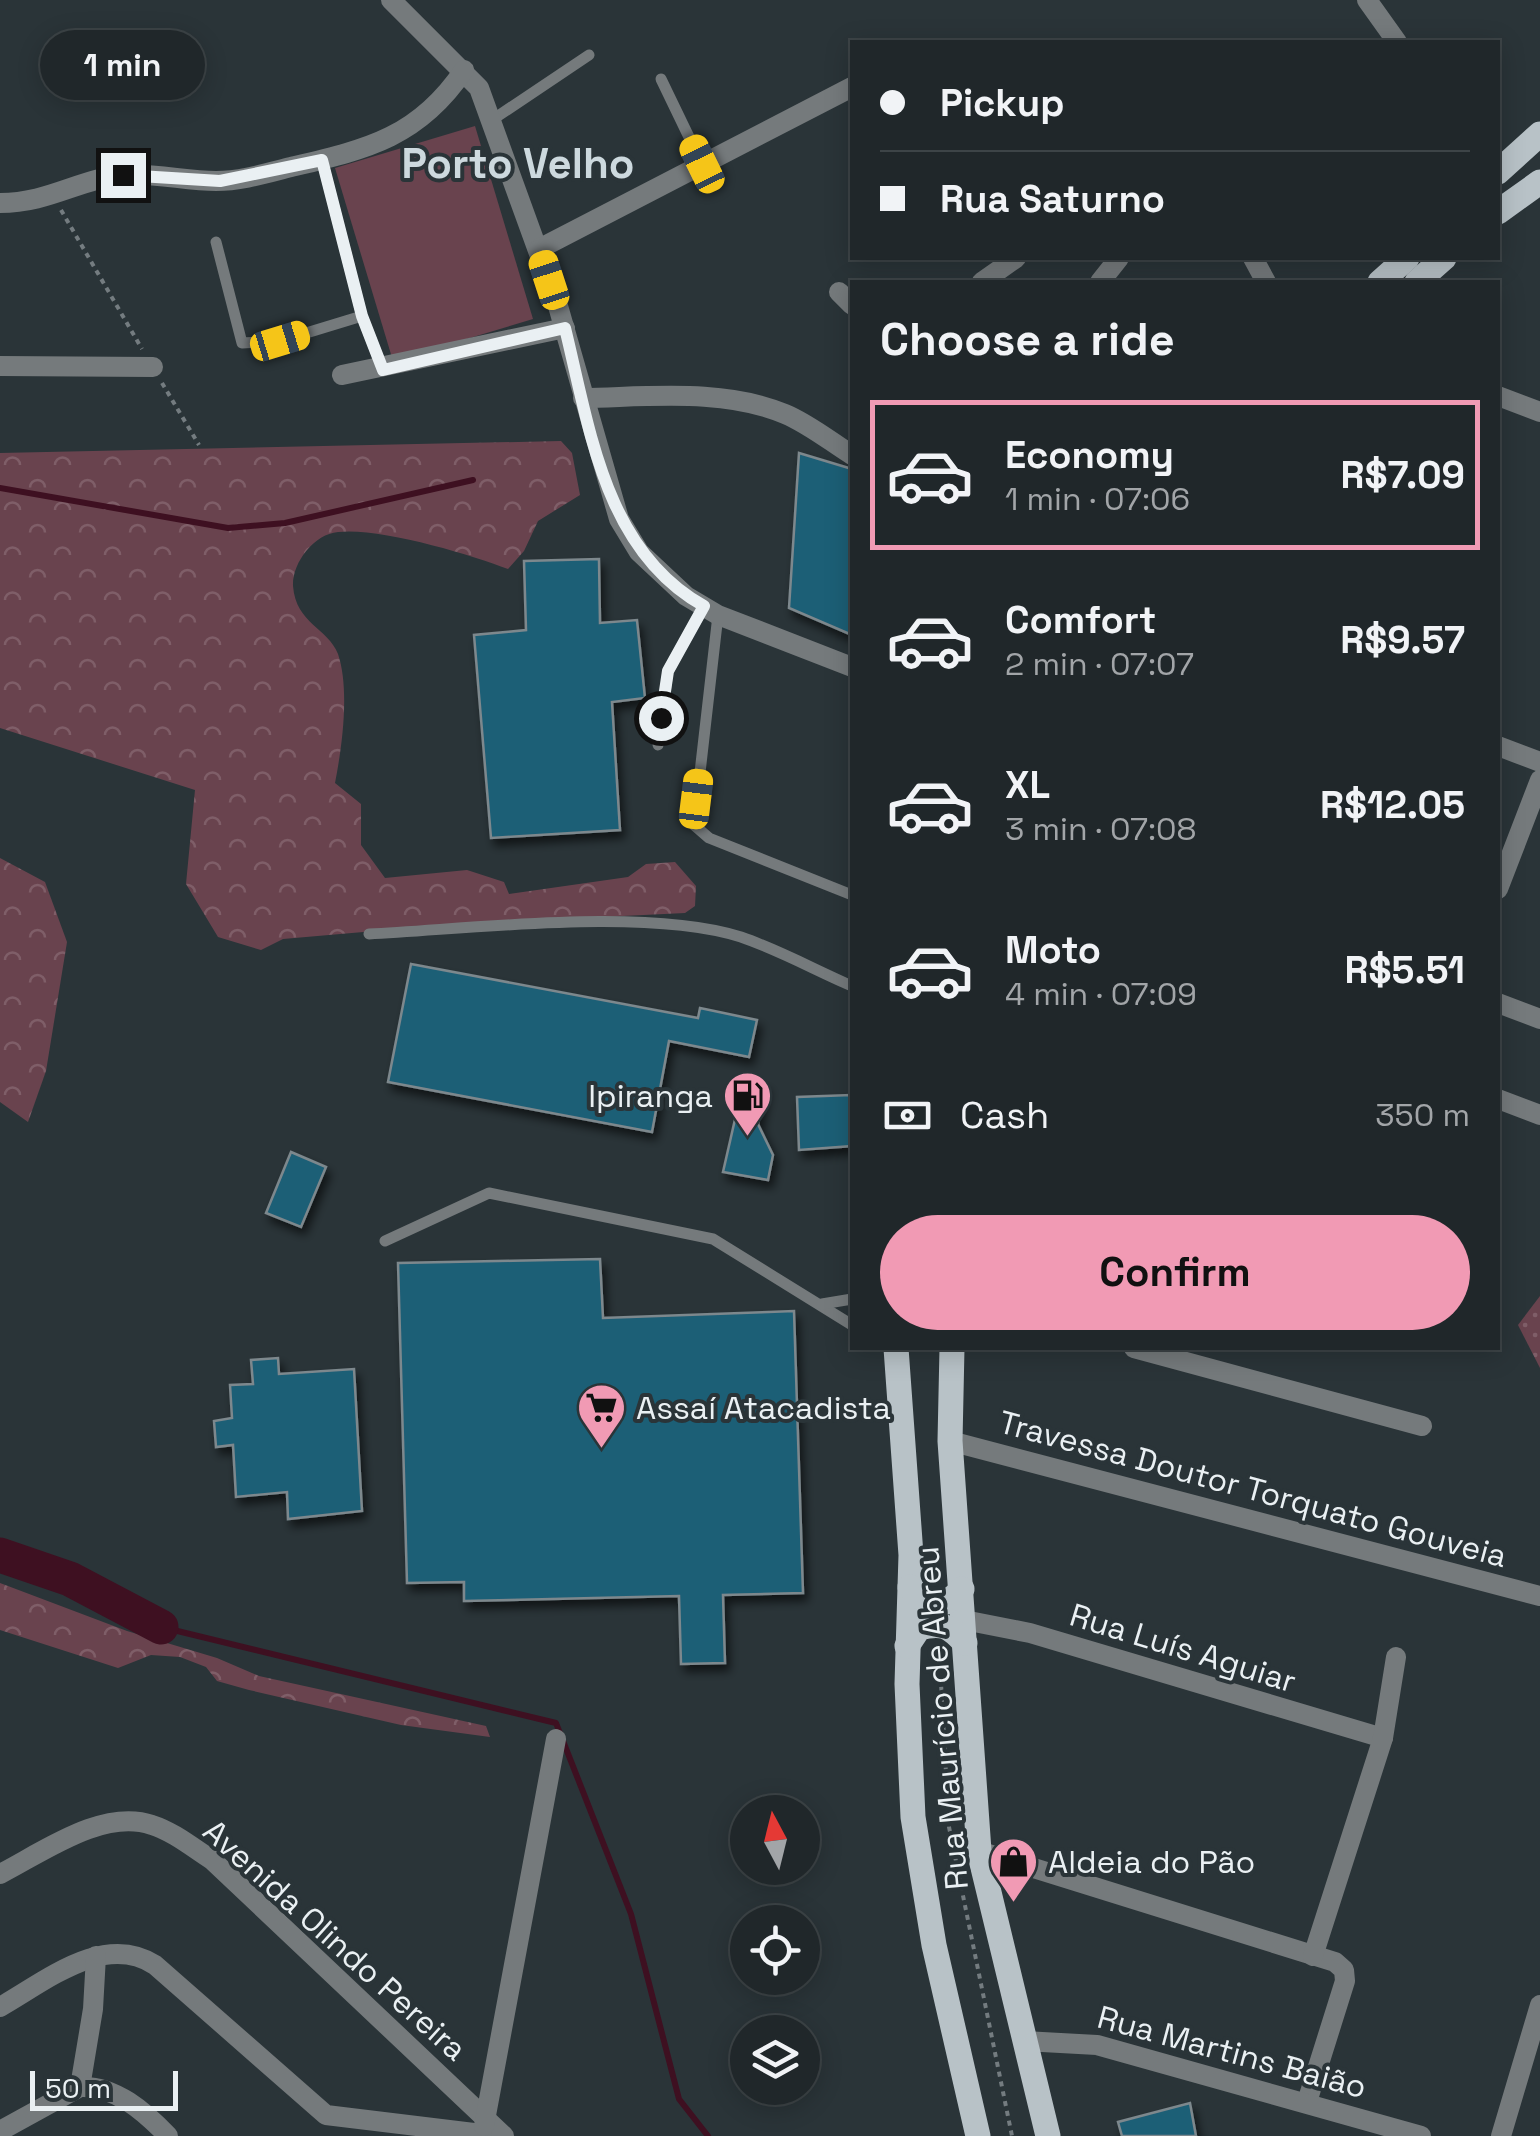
<!DOCTYPE html>
<meta charset="utf-8">
<style>
body{margin:0;font-family:"Space Grotesk",sans-serif;background:#282f32;color:#f1f3f6;height:100vh;display:flex;flex-direction:column;font-size:38px;white-space:nowrap}
*{box-sizing:border-box;margin:0}
p{font-size:32px;color:#a2a5a8}
.icon{flex:none;width:55px;height:55px;fill:none;stroke:currentColor;stroke-width:2;stroke-linecap:round;stroke-linejoin:round}
.map{position:relative;flex:1;overflow:hidden}
.panel{position:absolute;left:850px;top:280px;width:650px;height:1070px;display:flex;flex-direction:column;background:#20272a;border-radius:0px;box-shadow:0 5px 25px #0003,0 0 0 2px #3d4447}
.panel>*{flex:none}
.banner{position:absolute;left:850px;top:40px;width:650px;height:220px;border-radius:0px;box-shadow:0 5px 25px #0003,0 0 0 2px #3d4447;display:grid;align-content:center;height:220px;padding:0 30px;background:#20272a}
.needle{width:65px;rotate:353deg}
.tools{position:absolute;left:730px;top:1795px;display:grid;gap:20px}
.tools a{display:grid;place-items:center;width:90px;height:90px;border-radius:50%;background:#20272a;box-shadow:0 5px 25px #0003,0 0 0 2px #3d4447;font-size:50px}
.scale{position:absolute;left:30px;bottom:25px;width:148px;box-sizing:border-box;padding-left:10px;border:5px solid #eaf0f3;border-top:0;font-size:28px;line-height:35px;white-space:nowrap;color:#eaf0f3;-webkit-text-stroke:8px #2a3438;paint-order:stroke}
.end{position:absolute;width:45px;height:45px;margin:-22px;border:12px solid #eaf0f3;background:#111;box-shadow:0 0 0 5px #111}
.from{border-radius:50%}
.bubble{position:absolute;height:70px;border-radius:35px;background:#20272a;box-shadow:0 5px 25px #0003,0 0 0 2px #3d4447;font-size:32px;font-weight:700;line-height:70px;text-align:center}
.car{position:absolute;width:30px;height:60px;margin:-30px -15px;border-radius:12px;box-shadow:0 0 8px 2px #0007;background:linear-gradient(#f5c518 24%,#345 0 40%,#f5c518 0 76%,#345 0 86%,#f5c518 0)}
.banner b{display:flex;align-items:center;gap:35px;height:95px;font-size:38px}
.banner b+b{border-top:2px solid #3d4447}
.banner i{width:25px;height:25px;background:#f1f3f6}
ul{padding:0;list-style:none}
li{display:flex;align-items:center;gap:30px;height:150px;margin:0 20px 15px;padding:0 10px;border:5px solid transparent;border-radius:0px}
li div{flex:1}
li b{display:block;font-size:38px}
li em{font-style:normal;font-weight:700}
li.on{border-color:#f19ab4}
li>.icon{width:90px;height:90px;stroke-width:1.5}
h2{padding:0 30px;font-size:45px;line-height:120px}
.pay{display:flex;align-items:center;gap:25px;height:110px;padding:0 30px;font-size:38px}
.pay p{margin-inline-start:auto}
.primary-button{display:flex;gap:20px;margin-top:auto;padding:20px 30px}
.primary-button a{flex:1;height:115px;border-radius:60px;background:#f19ab4;color:#111;font-size:40px;font-weight:700;line-height:115px;text-align:center}
.map>svg:first-child{display:block}
.grass{fill:url(#grass-dots)}
.forest{fill:url(#forest-crowns)}
.pitch{fill:#69434e}
.lines{fill:none;stroke-linecap:round;stroke-linejoin:round}
.stream{stroke:#3e1021;stroke-width:6}
.river{stroke:#3e1021;stroke-width:35}
.building{fill:#1f5e76;stroke:#7d888d;stroke-width:2.5;filter:url(#shadow)}
.path{stroke:#747c80;stroke-width:4;stroke-dasharray:5 5;stroke-linecap:butt}
.lane{stroke:#757a7c;stroke-width:11}
.street{stroke:#757a7c;stroke-width:20}
.primary{stroke:#b8c2c7;stroke-width:25}
.route{stroke:#eaf0f3;stroke-width:12}
.labels{text-anchor:middle;dominant-baseline:central;stroke-width:8;stroke-linejoin:round;paint-order:stroke}
.poi-label{font-size:32px;fill:#eaf0f3;stroke:#2a3438;text-anchor:start}
.street-label{font-size:32px;fill:#eaf0f3;stroke:#2a3438}
.district-label{font-size:42px;font-weight:bold;fill:#cdd9de;stroke:#2a3438}
</style>
<div class="map">
<svg width="1540" height="2136" viewBox="0 0 1540 2136">
<defs>
<pattern id="grass-dots" width="8" height="8" patternUnits="userSpaceOnUse" patternTransform="scale(2.5)"><rect width="8" height="8" fill="#69434e"/><path d="M2 2h.1M6 6h.1" fill="none" stroke="#7f5e68" stroke-width="1.8" stroke-linecap="round"/></pattern>
<pattern id="forest-crowns" width="20" height="18" patternUnits="userSpaceOnUse" patternTransform="scale(2.5)"><rect width="20" height="18" fill="#69434e"/><path d="M2 6a3 3 0 1 1 6 0M12 15a3 3 0 1 1 6 0" fill="none" stroke="#7f5e68"/></pattern>
<filter id="shadow"><feDropShadow dx="4" dy="7" stdDeviation="5" flood-color="#0009"/></filter>
</defs>
<rect width="100%" height="100%" fill="#2a3438"/>
<polygon class="grass" points="1540,1296 1540,1368 1518,1325"/>
<g class="forest">
<path d="M561,441L572,453L580,495L538,521L524,551L508,569C470,554 378,527 338,532C314,534 292,563 293,586C296,624 328,628 338,654C350,690 342,747 335,783L361,804V845L385,878L467,870L504,882L509,894L628,877L646,864L675,862L696,886L695,906L685,913L455,924L283,939L261,950L218,937L186,884L195,790L0,728V453Z"/>
<polygon points="0,858 45,882 67,942 46,1071 28,1122 0,1102"/>
<polygon points="0,1583 127,1631 217,1658 259,1676 486,1726 490,1737 401,1725 249,1690 217,1681 206,1667 180,1657 151,1655 118,1668 0,1630"/>
</g>
<polygon class="pitch" points="475,126 533,319 393,361 335,168"/>
<g class="lines">
<g class="stream">
<polyline points="0,488 228,528 285,523 473,480"/>
<polyline points="161,1627 556,1723 631,1914 679,2099 708,2136"/>
</g>
<polyline class="river" points="0,1555 70,1579 161,1627"/>
</g>
<g class="building">
<polygon points="799,453 852,469 852,635 789,608"/>
<polygon points="599,559 600,623 637,620 645,698 612,702 620,830 491,838 474,635 526,630 524,561"/>
<polygon points="411,964 698,1018 700,1008 757,1020 749,1057 669,1041 652,1132 388,1082"/>
<polygon points="744,1080 766,1085 758,1124 773,1155 768,1180 723,1172"/>
<polygon points="851,1095 852,1146 799,1150 797,1097"/>
<polygon points="291,1152 326,1167 301,1227 266,1213"/>
<polygon points="600,1259 603,1318 794,1311 803,1593 723,1595 725,1663 681,1664 679,1596 464,1601 464,1582 407,1583 398,1263"/>
<polygon points="278,1358 279,1374 354,1369 362,1511 288,1519 287,1492 236,1497 233,1445 216,1447 214,1421 232,1418 230,1385 253,1384 251,1360"/>
<polygon points="1190,2103 1196,2136 1122,2136 1118,2122"/>
</g>
<g class="lines">
<g class="path">
<polyline points="61,210 142,349"/>
<polyline points="162,383 199,445"/>
<polyline points="939,1647 949,1827 1012,2136"/>
</g>
<g class="lane">
<polyline points="661,79 702,164"/>
<polyline points="492,120 589,55"/>
<polyline points="322,160 362,316 383,370"/>
<polyline points="216,242 242,343 280,341 362,316"/>
<polyline points="718,615 694,825 709,838 852,895"/>
<polyline points="658,745 668,671 704,606"/>
<path d="M369,934C472,929 645,907 741,937C779,950 815,970 852,986"/>
<polyline points="385,1241 489,1193 713,1239 852,1325"/>
<polyline points="822,1304 852,1299"/>
</g>
<g class="street">
<polyline points="391,0 479,88 558,306 619,519 639,552 686,596 718,615 852,667"/>
<polyline points="1367,0 1397,42"/>
<path d="M0,203C50,203 80,178 125,175C156,173 186,181 216,181C242,181 267,173 291,167C367,149 418,138 464,70"/>
<polyline points="539,249 852,87"/>
<polyline points="1253,258 1266,282"/>
<polyline points="982,282 1016,258"/>
<polyline points="1100,282 1119,258"/>
<polyline points="839,292 852,305"/>
<polyline points="0,366 153,367"/>
<polyline points="342,375 565,328"/>
<polyline points="1498,396 1540,412"/>
<path d="M583,398C648,397 724,388 785,414C809,424 831,442 852,455"/>
<polyline points="1498,746 1540,762"/>
<polyline points="1498,889 1540,780"/>
<polyline points="1498,1003 1540,1019"/>
<polyline points="1498,1099 1540,1115"/>
<polyline points="1134,1348 1422,1426"/>
<polyline points="950,1441 1540,1596"/>
<polyline points="964,1620 1030,1633 1383,1738"/>
<polyline points="979,1851 1335,1962 1344,1970 1345,1981 1307,2102"/>
<path d="M0,1874C43,1852 103,1808 152,1825C174,1832 193,1848 212,1860L504,2136"/>
<polyline points="1313,1956 1383,1738 1396,1657"/>
<path d="M0,2007C46,1981 104,1932 155,1965L326,2115L482,2134"/>
<polyline points="1024,2041 1097,2045 1421,2136"/>
<polyline points="80,2087 93,2009 96,1956"/>
<polyline points="484,2126 556,1739"/>
<path d="M0,2131L80,2087C115,2085 145,2112 168,2136"/>
<polyline points="1501,2136 1540,2005"/>
</g>
<g class="primary">
<polyline points="1498,172 1540,134"/>
<polyline points="1498,212 1540,182"/>
<polyline points="1380,282 1407,258"/>
<polyline points="1417,282 1444,258"/>
<polyline points="896,1348 911,1555 907,1684 913,1817 934,1945 978,2136"/>
<polyline points="952,1348 950,1441 979,1851 1048,2136"/>
<path d="M910,1587C928,1608 944,1610 962,1589"/>
<path d="M907,1646L919,1628C943,1622 949,1626 965,1643"/>
</g>
</g>
<g class="lines">
<path class="route" d="M123,175L220,181L322,160L362,316L383,370L565,328C590,430 605,551 704,606L668,671L661,718"/>
</g>
<defs>
<symbol id="fuel-pin" viewBox="-11 -11 22 30"><path d="M0 17L-7.5 6A9.5 9.5 0 1 1 7.5 6Z" fill="#f19ab4" stroke="#2a3438"/><path d="M-5.5-6h7V0h2V4h1.3V-2.5L3-4.5l.8-.8L6-3V5H2.5V1h-1V6h-7ZM-4.2-4.7v3.2H.2V-4.7Z" fill="#111"/></symbol>
<symbol id="supermarket-pin" viewBox="-11 -11 22 30"><path d="M0 17L-7.5 6A9.5 9.5 0 1 1 7.5 6Z" fill="#f19ab4" stroke="#2a3438"/><path d="M-6-5.5h2.5l.6 2H6L4.5 2H-2.5L-4.4-4H-6ZM-1.5 3.2a1.3 1.3 0 1 0 .1 0ZM3 3.2a1.3 1.3 0 1 0 .1 0Z" fill="#111"/></symbol>
<symbol id="shop-pin" viewBox="-11 -11 22 30"><path d="M0 17L-7.5 6A9.5 9.5 0 1 1 7.5 6Z" fill="#f19ab4" stroke="#2a3438"/><path d="M-5-2.5h2.3a2.7 3.5 0 0 1 5.4 0H5L5.5 6h-11ZM-1.5-2.5h3a1.5 2.3 0 0 0-3 0Z" fill="#111"/></symbol>
</defs>
<g fill-rule="evenodd">
<use href="#fuel-pin" x="720" y="1068" width="55" height="75"/>
<use href="#supermarket-pin" x="574" y="1380" width="55" height="75"/>
<use href="#shop-pin" x="986" y="1834" width="55" height="75"/>
</g>
<g class="labels">
<g class="poi-label">
<text x="713" y="1096" text-anchor="end">Ipiranga</text>
<text x="636" y="1408">Assaí Atacadista</text>
<text x="1048" y="1862">Aldeia do Pão</text>
</g>
<g class="street-label">
<text transform="translate(1253 1489) rotate(15)">Travessa Doutor Torquato Gouveia</text>
<text transform="translate(1183 1648) rotate(17)">Rua Luís Aguiar</text>
<text transform="translate(942 1718) rotate(-95)">Rua Maurício de Abreu</text>
<text transform="translate(335 1940) rotate(42)">Avenida Olindo Pereira</text>
<text transform="translate(1232 2052) rotate(15)">Rua Martins Baião</text>
</g>
<g class="district-label">
<text x="518" y="163">Porto Velho</text>
</g>
</g>
</svg>
<div class="tools">
<a><svg class="needle" viewBox="-14 -14 28 28"><path d="M0-13l5 13h-10z" fill="#e53935"/><path d="M0 13l5-13h-10z" fill="#a2a5a8"/></svg></a>
<a><svg class="icon" aria-label="locate" viewBox="0 0 24 24"><circle cx="12" cy="12" r="6"/><path d="M12 2v4M12 18v4M2 12h4M18 12h4"/></svg></a>
<a><svg class="icon" aria-label="layers" viewBox="0 0 24 24"><path d="M12 4l9 5-9 5-9-5zM3 14l9 5 9-5"/></svg></a>
</div>
<div class="scale">50 m</div>
<i class="end from" style="left:661px;top:718px"></i>
<i class="end" style="left:123px;top:175px"></i>
<div class="bubble" style="left:40px;top:30px;width:165px">1 min</div>
<i class="car" style="left:702px;top:164px;rotate:334deg"></i>
<i class="car" style="left:549px;top:280px;rotate:342deg"></i>
<i class="car" style="left:280px;top:341px;rotate:73deg"></i>
<i class="car" style="left:696px;top:799px;rotate:7deg"></i>
<div class="banner">
<b><i class="from"></i>Pickup</b>
<b><i></i>Rua Saturno</b>
</div>
<section class="panel">
<h2>Choose a ride</h2>
<ul>
<li class="on"><svg class="icon" aria-label="car" viewBox="0 0 24 24"><path d="M5 17H2v-5l4-1 3-4h7l3 4 3 1v5h-3M9 17h6M6 11h13"/><circle cx="7" cy="17" r="2"/><circle cx="17" cy="17" r="2"/></svg><div><b>Economy</b><p>1 min · 07:06</p></div><em>R$7.09</em></li>
<li><svg class="icon" aria-label="car" viewBox="0 0 24 24"><path d="M5 17H2v-5l4-1 3-4h7l3 4 3 1v5h-3M9 17h6M6 11h13"/><circle cx="7" cy="17" r="2"/><circle cx="17" cy="17" r="2"/></svg><div><b>Comfort</b><p>2 min · 07:07</p></div><em>R$9.57</em></li>
<li><svg class="icon" aria-label="car" viewBox="0 0 24 24"><path d="M5 17H2v-5l4-1 3-4h7l3 4 3 1v5h-3M9 17h6M6 11h13"/><circle cx="7" cy="17" r="2"/><circle cx="17" cy="17" r="2"/></svg><div><b>XL</b><p>3 min · 07:08</p></div><em>R$12.05</em></li>
<li><svg class="icon" aria-label="car" viewBox="0 0 24 24"><path d="M5 17H2v-5l4-1 3-4h7l3 4 3 1v5h-3M9 17h6M6 11h13"/><circle cx="7" cy="17" r="2"/><circle cx="17" cy="17" r="2"/></svg><div><b>Moto</b><p>4 min · 07:09</p></div><em>R$5.51</em></li>
</ul>
<div class="pay"><svg class="icon" aria-label="cash" viewBox="0 0 24 24"><path d="M3 7h18v10H3z"/><circle cx="12" cy="12" r="2"/></svg>Cash<p>350 m</p></div>
<div class="primary-button"><a>Confirm</a></div>
</section>
</div>
